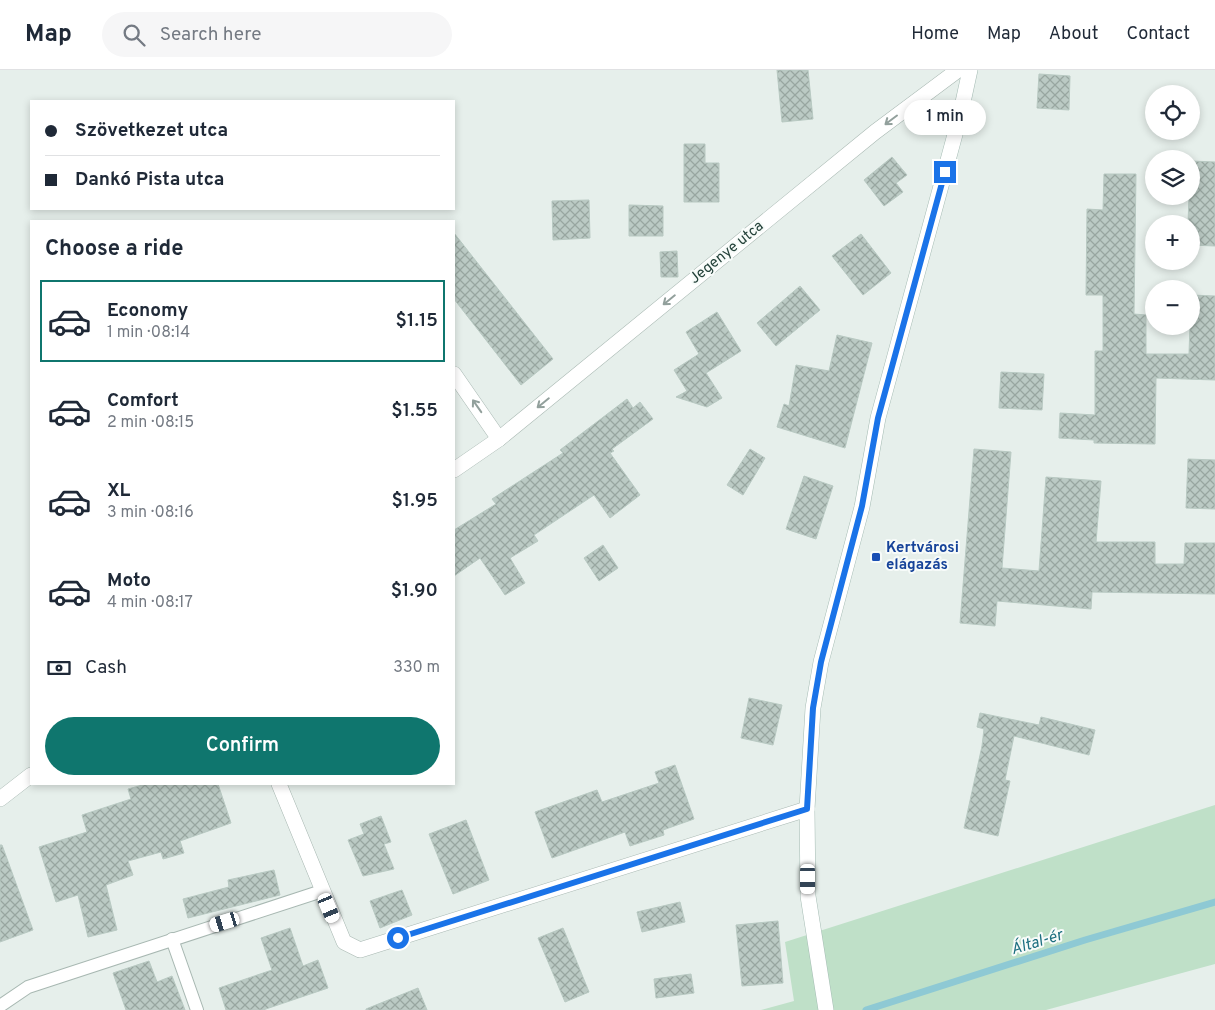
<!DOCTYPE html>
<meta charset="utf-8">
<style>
body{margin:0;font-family:Overpass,sans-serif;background:#f6f6f7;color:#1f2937;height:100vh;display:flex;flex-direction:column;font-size:19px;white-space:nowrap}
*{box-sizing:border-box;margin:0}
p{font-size:16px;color:#747a83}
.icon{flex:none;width:28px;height:28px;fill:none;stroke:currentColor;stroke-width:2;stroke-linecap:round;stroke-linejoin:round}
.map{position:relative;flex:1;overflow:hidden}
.side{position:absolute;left:30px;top:150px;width:425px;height:565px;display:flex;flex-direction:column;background:#fff;border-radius:0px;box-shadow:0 2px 8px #0003}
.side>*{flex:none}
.hud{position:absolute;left:30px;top:30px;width:425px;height:110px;border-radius:0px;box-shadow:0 2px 8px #0003;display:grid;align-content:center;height:110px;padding:0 15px;background:#fff}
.fabs{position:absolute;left:1145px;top:15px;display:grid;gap:10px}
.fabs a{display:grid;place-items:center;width:55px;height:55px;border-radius:50%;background:#fff;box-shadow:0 2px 8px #0003;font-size:25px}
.end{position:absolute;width:22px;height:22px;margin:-11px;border:6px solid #1a73e8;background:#fff;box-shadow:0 0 0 2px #fff}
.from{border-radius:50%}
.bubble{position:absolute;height:35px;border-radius:18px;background:#fff;box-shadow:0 2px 8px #0003;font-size:16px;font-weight:600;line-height:35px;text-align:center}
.car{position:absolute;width:15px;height:30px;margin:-15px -8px;border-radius:6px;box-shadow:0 0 4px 1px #0007;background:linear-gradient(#fff 24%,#345 0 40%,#fff 0 76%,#345 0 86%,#fff 0)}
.hud b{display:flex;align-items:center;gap:18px;height:48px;font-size:19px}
.hud b+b{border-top:1px solid #e0e1e3}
.hud i{width:12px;height:12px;background:#1f2937}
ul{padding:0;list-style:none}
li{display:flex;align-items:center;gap:15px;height:82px;margin:0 10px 8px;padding:0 5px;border:2px solid transparent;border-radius:0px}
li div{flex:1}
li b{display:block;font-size:19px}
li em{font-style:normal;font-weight:600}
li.selected{border-color:#0f766e}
li>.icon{width:45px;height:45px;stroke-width:1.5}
h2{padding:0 15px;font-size:22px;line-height:60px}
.pay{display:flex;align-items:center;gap:12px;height:55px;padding:0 15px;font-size:19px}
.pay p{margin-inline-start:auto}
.action{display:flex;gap:10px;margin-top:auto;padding:10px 15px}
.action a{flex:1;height:58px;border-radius:30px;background:#0f766e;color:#fff;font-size:20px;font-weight:600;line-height:58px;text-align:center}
header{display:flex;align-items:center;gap:30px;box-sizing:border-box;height:70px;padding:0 25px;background:#fff;border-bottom:1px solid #e0e1e3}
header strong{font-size:24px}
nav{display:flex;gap:28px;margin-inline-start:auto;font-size:18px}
.search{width:350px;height:45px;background:#f6f6f7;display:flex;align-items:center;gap:12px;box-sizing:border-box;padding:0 18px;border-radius:28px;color:#747a83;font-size:19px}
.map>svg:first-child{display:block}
.green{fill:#bfe0c8}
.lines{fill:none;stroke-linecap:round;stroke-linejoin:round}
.stream{stroke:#8ec9d4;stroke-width:7}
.building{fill:url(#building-cross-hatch);stroke:#b8c9c2}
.lane-casing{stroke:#a8b8b2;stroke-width:14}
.street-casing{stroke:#a8b8b2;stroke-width:16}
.secondary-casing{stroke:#a4bbb3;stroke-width:16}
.lane{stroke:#fff;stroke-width:12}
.street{stroke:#fff;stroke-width:15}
.secondary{stroke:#fff;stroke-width:15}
.oneway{stroke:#92a09c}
.route{stroke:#1a73e8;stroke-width:6}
.transit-dot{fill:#1a4fb4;stroke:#f7fbf9;stroke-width:2}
.labels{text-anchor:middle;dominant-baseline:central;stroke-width:4;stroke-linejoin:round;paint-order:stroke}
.street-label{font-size:15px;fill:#24423a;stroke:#f7fbf9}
.transit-label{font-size:15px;font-weight:bold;fill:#164399;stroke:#f7fbf9;text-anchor:start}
.water-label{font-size:16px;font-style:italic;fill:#1c6f80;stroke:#f7fbf9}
</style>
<header>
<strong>Map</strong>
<div class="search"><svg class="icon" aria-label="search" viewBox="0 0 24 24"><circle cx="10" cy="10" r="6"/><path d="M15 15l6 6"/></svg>Search here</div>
<nav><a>Home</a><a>Map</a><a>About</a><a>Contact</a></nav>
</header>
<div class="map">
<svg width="1215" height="940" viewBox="0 0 1215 940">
<defs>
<pattern id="building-cross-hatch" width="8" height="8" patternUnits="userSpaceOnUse" patternTransform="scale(1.25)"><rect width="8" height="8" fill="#bbcac4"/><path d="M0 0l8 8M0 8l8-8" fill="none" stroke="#98a6a0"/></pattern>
</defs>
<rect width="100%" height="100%" fill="#e6efeb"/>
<polygon class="green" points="1215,735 1215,894 1046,940 761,940 794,931 785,872"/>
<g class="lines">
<polyline class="stream" points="866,940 1085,870 1215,832"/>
</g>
<g class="building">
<polygon points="777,0 808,0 813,49 782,52"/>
<polygon points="1039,4 1070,6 1069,40 1037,38"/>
<polygon points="684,74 705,74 705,93 719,93 719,132 684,132"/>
<polygon points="892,87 907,105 896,113 903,122 884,136 864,110"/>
<polygon points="1191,91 1215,92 1215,176 1191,175 1191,154 1188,154 1189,126 1191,126"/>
<polygon points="1104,104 1136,104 1134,244 1146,245 1146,284 1189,284 1191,225 1215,226 1215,310 1156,308 1155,374 1094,373 1094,370 1059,368 1060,343 1095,345 1095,281 1103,281 1103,225 1086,225 1087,139 1103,140"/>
<polygon points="589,130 590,168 553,170 552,131"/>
<polygon points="629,135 663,136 663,166 629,166"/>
<polygon points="454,163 553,289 521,315 454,229"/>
<polygon points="861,164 891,203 863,225 832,186"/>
<polygon points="677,181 678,207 661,207 660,182"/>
<polygon points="800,216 820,240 776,276 757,253"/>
<polygon points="717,242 741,281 706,303 722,328 707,337 676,327 687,321 674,300 699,284 686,262"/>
<polygon points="837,265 872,273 845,378 777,357 784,334 789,336 796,295 829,301"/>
<polygon points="1001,302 1044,304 1042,340 999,338"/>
<polygon points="627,329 633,338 640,332 653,349 612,379 614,381 610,383 640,425 610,448 594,425 534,465 538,471 510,488 525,513 505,525 480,488 454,506 454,460 496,434 492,429 563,383 560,380"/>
<polygon points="750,379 765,388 743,425 727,415"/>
<polygon points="974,379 1011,382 1002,498 1039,501 1046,407 1101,411 1096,472 1155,472 1155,494 1184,494 1185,473 1215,473 1215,524 1092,522 1091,539 997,531 995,556 960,553"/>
<polygon points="1188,389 1215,390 1215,439 1186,438"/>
<polygon points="804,406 833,416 816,469 786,459"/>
<polygon points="603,475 618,498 599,511 584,488"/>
<polygon points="749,628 782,635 773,675 741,668"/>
<polygon points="980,643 1039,655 1041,647 1095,660 1089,685 1014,666 1005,710 1010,711 998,766 964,758 982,676 984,659 977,657"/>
<polygon points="675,695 694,749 663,760 664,765 630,776 625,762 552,788 535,742 597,720 602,732 659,713 655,702"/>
<polygon points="146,714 218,714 231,753 180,771 184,783 163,789 161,782 128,791 133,805 106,815 117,860 88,867 78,825 56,832 39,777 87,762 82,745 131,729 128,719"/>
<polygon points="381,746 391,772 384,774 394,799 363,806 348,770 364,764 360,754"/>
<polygon points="466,750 489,810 453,824 429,764"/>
<polygon points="0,775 2,775 33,860 0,872"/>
<polygon points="274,800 280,825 188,848 183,829 229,817 228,810"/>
<polygon points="402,820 412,845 380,858 370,831"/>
<polygon points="680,832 685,852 642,862 637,842"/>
<polygon points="778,851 783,913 742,916 736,855"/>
<polygon points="290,858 303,896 318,890 328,918 263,940 226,940 219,918 272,900 261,868"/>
<polygon points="563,858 589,922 565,932 538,868"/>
<polygon points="149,891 157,912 172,906 185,940 126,940 113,903"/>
<polygon points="691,904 694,923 656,928 654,909"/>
<polygon points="418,918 427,940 366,940 366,939"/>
</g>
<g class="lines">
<defs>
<g id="lane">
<polyline points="172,869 197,940"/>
<polyline points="0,936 28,917 322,821"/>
</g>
<g id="street">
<polyline points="454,304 499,369"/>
<polyline points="454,400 499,369 875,62 958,0"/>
<polyline points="279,714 344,872 360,880 807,739"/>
<polyline points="0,729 31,705"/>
</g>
<polyline id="secondary" points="826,940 808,826 807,739 813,638 821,592 862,437 878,348 960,46 970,0"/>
</defs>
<use href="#lane" class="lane-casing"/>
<use href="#street" class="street-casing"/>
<use href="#secondary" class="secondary-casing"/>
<use href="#lane" class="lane"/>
<use href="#street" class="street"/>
<use href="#secondary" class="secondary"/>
</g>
<defs><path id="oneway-shaft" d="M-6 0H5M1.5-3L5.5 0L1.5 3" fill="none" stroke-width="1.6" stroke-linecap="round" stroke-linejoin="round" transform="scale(1.25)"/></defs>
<g class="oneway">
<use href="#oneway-shaft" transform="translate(891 50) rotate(143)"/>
<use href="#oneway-shaft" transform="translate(669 230) rotate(141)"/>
<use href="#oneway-shaft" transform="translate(543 333) rotate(141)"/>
<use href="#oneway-shaft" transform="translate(477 336) rotate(-125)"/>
</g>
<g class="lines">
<polyline class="route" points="398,868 807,739 813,638 821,592 862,436 878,348 945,102"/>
</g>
<rect class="transit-dot" x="871" y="482" width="10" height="10" rx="2.5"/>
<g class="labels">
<g class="street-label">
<text transform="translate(727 183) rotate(-39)">Jegenye utca</text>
</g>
<g class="transit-label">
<text x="886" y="478">Kertvárosi<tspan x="886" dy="17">elágazás</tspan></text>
</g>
<g class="water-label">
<text transform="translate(1037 873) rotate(-17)">Által-ér</text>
</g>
</g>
</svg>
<div class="fabs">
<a><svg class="icon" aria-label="locate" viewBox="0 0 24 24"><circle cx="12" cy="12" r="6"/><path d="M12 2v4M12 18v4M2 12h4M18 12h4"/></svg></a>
<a><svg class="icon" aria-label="layers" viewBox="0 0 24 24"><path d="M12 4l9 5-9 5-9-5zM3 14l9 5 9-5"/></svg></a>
<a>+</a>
<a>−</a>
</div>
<i class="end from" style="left:398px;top:868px"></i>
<i class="end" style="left:945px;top:102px"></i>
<div class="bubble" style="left:904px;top:30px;width:82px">1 min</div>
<i class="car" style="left:808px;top:809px;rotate:180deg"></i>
<i class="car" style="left:329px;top:838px;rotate:157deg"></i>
<i class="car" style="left:225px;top:852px;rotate:253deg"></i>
<div class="hud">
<b><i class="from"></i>Szövetkezet utca</b>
<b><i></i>Dankó Pista utca</b>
</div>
<section class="side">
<h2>Choose a ride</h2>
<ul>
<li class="selected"><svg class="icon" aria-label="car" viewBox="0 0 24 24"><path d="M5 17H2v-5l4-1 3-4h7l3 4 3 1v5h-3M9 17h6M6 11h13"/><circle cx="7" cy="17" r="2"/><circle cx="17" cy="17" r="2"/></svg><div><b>Economy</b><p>1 min · 08:14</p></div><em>$1.15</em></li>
<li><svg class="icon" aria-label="car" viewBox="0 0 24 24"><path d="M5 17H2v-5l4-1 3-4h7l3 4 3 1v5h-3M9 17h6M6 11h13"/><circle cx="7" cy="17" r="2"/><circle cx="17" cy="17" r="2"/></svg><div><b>Comfort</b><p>2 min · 08:15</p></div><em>$1.55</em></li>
<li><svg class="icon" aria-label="car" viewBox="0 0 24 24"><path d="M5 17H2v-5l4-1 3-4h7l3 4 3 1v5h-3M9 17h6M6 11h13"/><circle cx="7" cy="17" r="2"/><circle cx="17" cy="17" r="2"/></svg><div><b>XL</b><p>3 min · 08:16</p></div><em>$1.95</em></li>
<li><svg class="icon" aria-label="car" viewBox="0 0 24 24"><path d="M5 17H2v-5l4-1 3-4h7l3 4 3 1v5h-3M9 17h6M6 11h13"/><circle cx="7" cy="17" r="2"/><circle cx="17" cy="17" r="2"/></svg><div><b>Moto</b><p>4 min · 08:17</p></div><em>$1.90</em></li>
</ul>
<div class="pay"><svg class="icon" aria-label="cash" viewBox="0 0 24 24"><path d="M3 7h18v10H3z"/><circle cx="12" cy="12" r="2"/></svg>Cash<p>330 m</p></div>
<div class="action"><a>Confirm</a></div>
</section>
</div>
